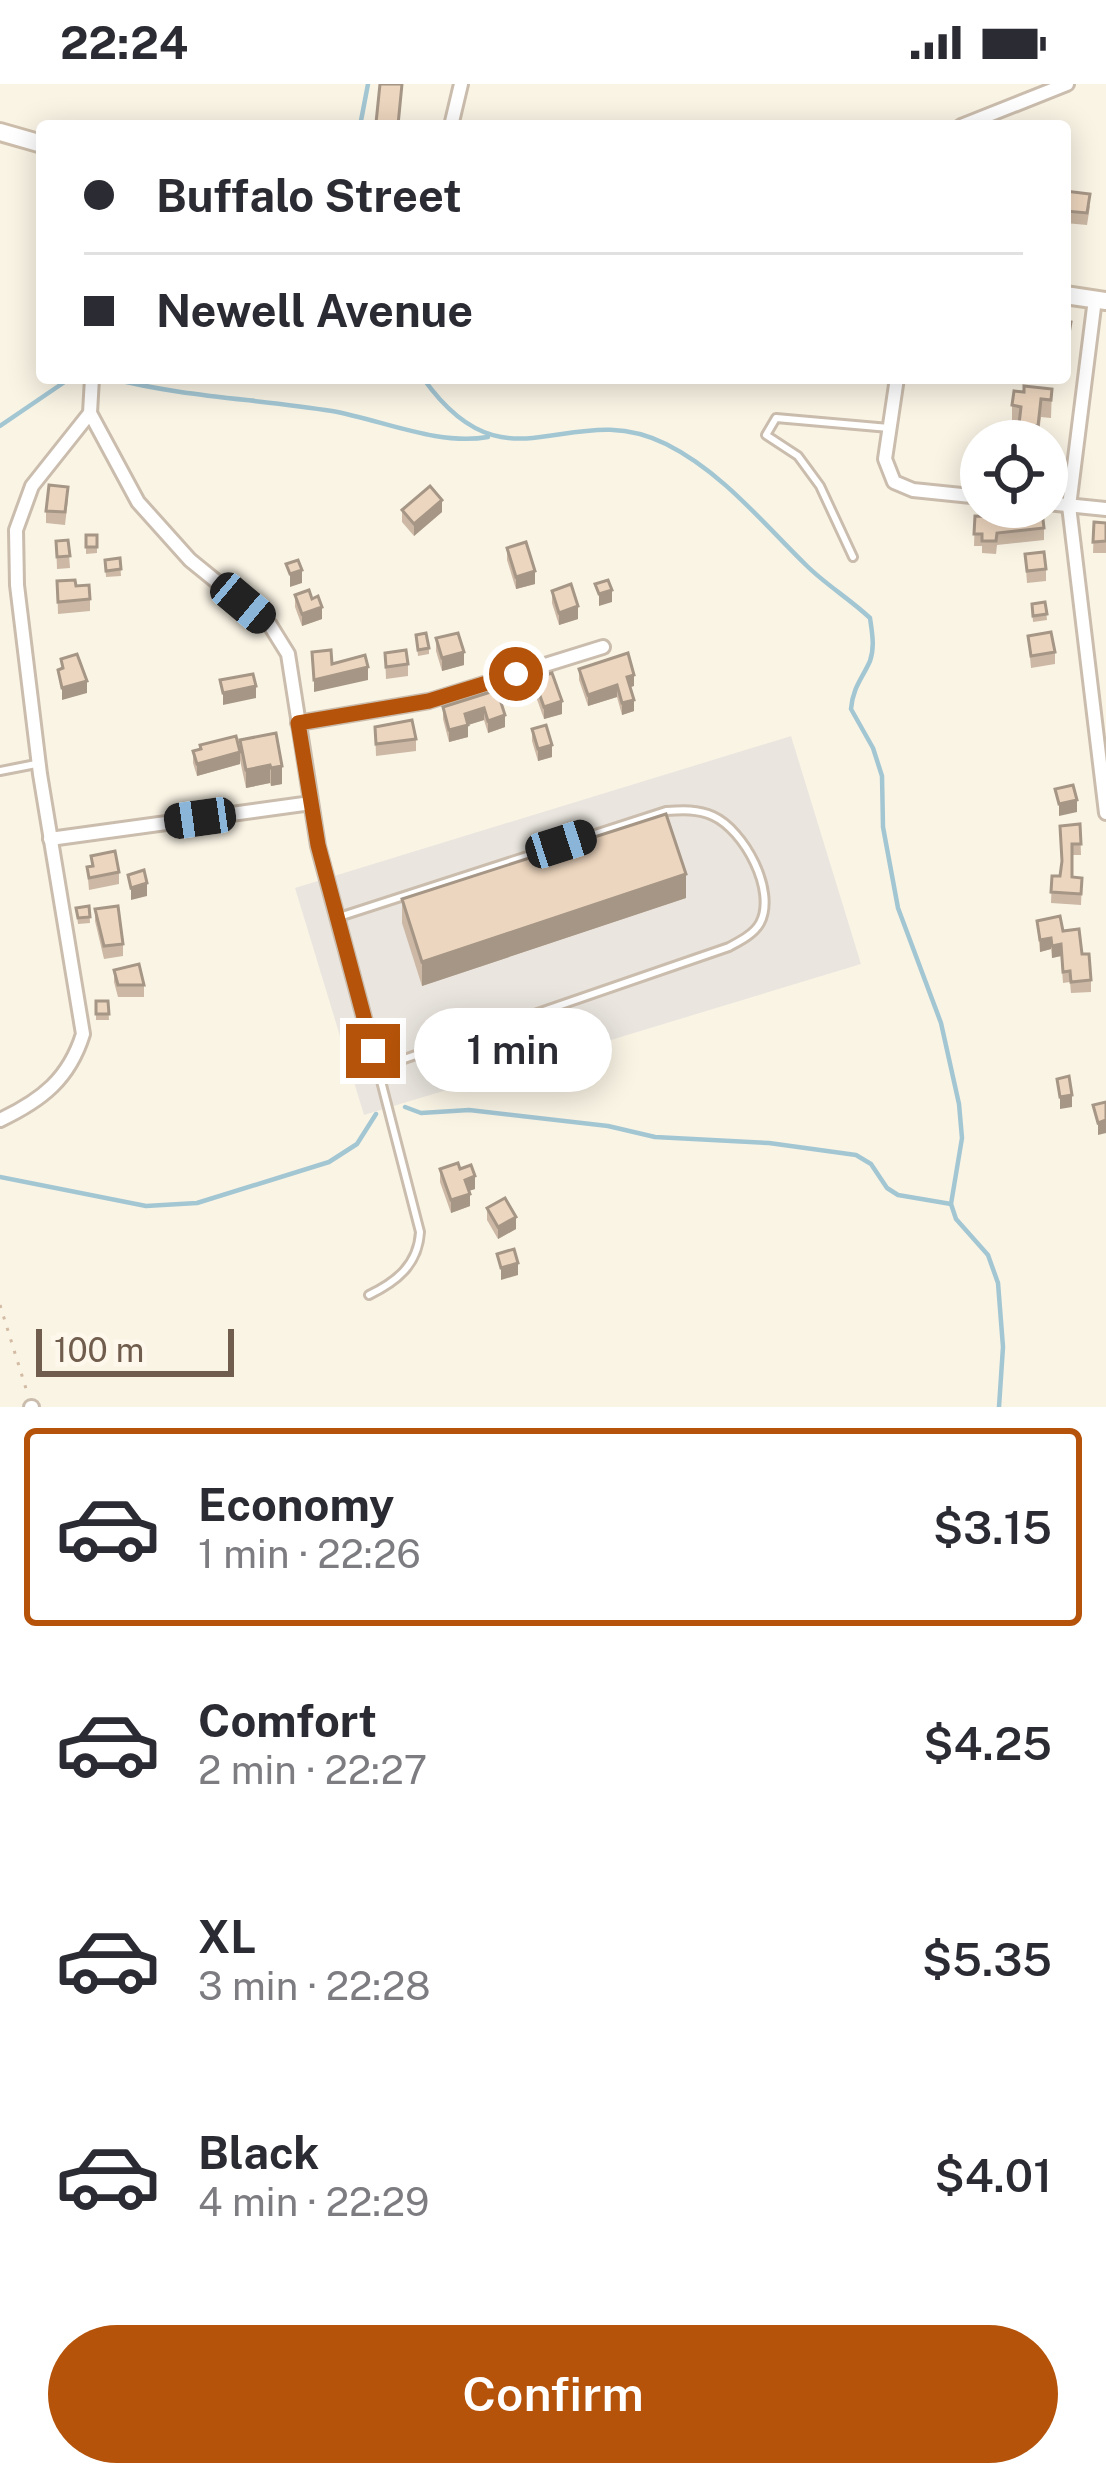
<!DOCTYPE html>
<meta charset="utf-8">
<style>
body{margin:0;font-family:"Public Sans",sans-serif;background:#f7f7f7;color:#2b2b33;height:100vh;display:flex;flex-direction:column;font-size:45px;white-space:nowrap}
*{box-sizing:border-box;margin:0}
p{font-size:39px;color:#7c7c81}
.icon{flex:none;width:66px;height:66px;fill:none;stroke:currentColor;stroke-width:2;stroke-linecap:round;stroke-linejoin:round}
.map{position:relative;height:1323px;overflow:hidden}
.details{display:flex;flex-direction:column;background:#fff;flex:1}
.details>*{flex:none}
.banner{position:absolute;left:36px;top:36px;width:1035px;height:264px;border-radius:12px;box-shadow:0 6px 30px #0003;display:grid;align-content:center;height:264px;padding:0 48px;background:#fff}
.buttons{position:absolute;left:960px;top:336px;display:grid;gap:24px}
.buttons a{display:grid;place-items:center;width:108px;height:108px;border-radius:50%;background:#fff;box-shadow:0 6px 30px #0003;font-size:60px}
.scale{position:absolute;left:36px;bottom:30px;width:198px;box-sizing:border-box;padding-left:12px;border:6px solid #715d4d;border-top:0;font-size:33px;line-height:42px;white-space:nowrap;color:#715d4d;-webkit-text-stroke:9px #fdf8eb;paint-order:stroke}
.end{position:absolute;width:54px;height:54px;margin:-27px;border:15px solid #b45309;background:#fff;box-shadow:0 0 0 6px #fff}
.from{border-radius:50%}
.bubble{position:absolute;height:84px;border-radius:42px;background:#fff;box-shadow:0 6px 30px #0003;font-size:39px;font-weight:600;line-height:84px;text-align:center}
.car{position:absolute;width:36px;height:72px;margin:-36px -18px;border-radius:15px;box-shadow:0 0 9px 3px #0007;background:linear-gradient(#222 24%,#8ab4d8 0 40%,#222 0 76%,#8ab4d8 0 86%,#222 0)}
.banner b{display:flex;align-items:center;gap:42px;height:114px;font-size:45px}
.banner b+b{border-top:3px solid #e1e1e2}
.banner i{width:30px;height:30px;background:#2b2b33}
ul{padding:21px 0 0;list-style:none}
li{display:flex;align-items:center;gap:36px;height:198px;margin:0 24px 18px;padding:0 24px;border:6px solid transparent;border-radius:12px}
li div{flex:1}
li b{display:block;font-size:45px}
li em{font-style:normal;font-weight:600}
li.active{border-color:#b45309}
li>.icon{width:108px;height:108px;stroke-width:1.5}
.action{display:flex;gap:24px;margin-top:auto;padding:24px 48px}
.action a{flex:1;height:138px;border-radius:72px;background:#b45309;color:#fff;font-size:48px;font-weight:600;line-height:138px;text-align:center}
.status{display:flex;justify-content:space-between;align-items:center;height:84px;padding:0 60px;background:#fff;direction:ltr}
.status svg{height:33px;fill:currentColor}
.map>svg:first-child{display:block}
.industrial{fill:#eae6df}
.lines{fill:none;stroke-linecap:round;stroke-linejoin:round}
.stream{stroke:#a3c6d3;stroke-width:4.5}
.service-casing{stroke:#cbbdad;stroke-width:12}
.minor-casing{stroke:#cbbdad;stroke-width:18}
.secondary-casing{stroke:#cdbeab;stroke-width:22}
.path{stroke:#d2baa3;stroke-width:3;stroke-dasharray:3 9;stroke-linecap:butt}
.service{stroke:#fff;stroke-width:6}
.minor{stroke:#fff;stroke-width:12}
.secondary{stroke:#fff;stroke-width:16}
.wall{fill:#ccb8a4}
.shaded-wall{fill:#a69686}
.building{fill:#edd6bf;stroke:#a69686;stroke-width:3}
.route{stroke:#b45309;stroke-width:15}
</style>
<div class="status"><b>22:24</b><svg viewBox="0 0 49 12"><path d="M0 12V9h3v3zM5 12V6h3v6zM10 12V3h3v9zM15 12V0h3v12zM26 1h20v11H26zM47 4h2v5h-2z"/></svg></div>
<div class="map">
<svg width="1106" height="1323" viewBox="0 0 1106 1323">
<rect width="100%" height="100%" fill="#faf4e5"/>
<polygon class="industrial" points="791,652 861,880 364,1031 295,804"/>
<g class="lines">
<g class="stream">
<polyline points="360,42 368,0"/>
<path d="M110,294C182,313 259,315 332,327C382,336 438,362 488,353"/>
<path d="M423,294C507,413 569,311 666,360C722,388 762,438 806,481C826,501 850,515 870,534C872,548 875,563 870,577C862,595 853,603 851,625L873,664L882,692L883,743L898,824L941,939L959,1020L962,1054L951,1120L956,1135L988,1171L998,1199L1003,1263L999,1323"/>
<polyline points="0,342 66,297"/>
<polyline points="405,1023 421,1029 469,1026 608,1042 655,1053 769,1059 856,1071 871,1080 887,1104 898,1111 951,1120"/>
<polyline points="0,1093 146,1122 197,1119 329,1078 357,1060 376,1030"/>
</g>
<defs>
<g id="service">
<polyline points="853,473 820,402 798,372 766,351 776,334 889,344"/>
<polyline points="0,687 36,680"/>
<path d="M336,834L666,727C682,726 698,725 713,732C744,746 777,807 760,839C754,850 740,857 729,863L378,984"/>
<path d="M369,1211C396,1198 418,1181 420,1148L374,970"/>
</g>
<g id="minor">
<polyline points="451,42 461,0"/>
<polyline points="961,42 1067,0"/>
<polyline points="1095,215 1069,422 1106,729"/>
<polyline points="897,294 885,375 894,398 913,406 981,413"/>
<polyline points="90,329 138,418 190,476 270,541 288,570 318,762 373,967"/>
<polyline points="1047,419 1106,425"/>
<polyline points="298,639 429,617 603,563"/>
<polyline points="50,755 311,719"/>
<path d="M0,1036C42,1016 69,995 83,950L40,690L17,501L16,446L32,402L90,329L92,294"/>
<polyline points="31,1323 32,1323"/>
</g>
<g id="secondary">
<polyline points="0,48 42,60"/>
<polyline points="1065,211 1106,217"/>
</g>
</defs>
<use href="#service" class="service-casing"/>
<use href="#minor" class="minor-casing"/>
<use href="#secondary" class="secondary-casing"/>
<polyline class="path" points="0,1221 28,1311"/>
<use href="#service" class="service"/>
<use href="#minor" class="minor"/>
<use href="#secondary" class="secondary"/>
</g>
<g class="wall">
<polygon points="1065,107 1090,122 1087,141 1065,139"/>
<polygon points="1065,237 1071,250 1069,262 1065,261"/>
<polygon points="1033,294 1058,294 1057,300 1033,296"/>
<polygon points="1052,305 1051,334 1041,333 1038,357 1019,357 1019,340 1012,340 1012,321 1024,308"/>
<polygon points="68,415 65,441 46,439 46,427"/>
<polygon points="402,426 442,428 414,452 402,438"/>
<polygon points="975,432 997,438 1044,444 1044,456 997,461 996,470 982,469 982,462 974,462"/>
<polygon points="1094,438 1106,439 1106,469 1093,469"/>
<polygon points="86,451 97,451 97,469 86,470"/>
<polygon points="68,456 70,484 57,485 56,457"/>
<polygon points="507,464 535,500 516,505 507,476"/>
<polygon points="1025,470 1046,485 1046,497 1027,499"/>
<polygon points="120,474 121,492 106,493 105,476"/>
<polygon points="57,497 76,502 90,515 90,527 58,530"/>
<polygon points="552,507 578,535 559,541 552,519"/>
<polygon points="295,511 312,515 322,535 302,542 295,523"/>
<polygon points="1045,518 1047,536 1033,538 1032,520"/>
<polygon points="416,551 429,564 429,570 418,572"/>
<polygon points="1028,552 1055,568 1055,580 1031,584"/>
<polygon points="436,554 464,581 442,587 436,567"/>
<polygon points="385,569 408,580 408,592 386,595"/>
<polygon points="579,585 634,602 630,603 634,627 622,631 617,613 588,622 579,596"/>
<polygon points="534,595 562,630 544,635 534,607"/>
<polygon points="497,606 505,643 488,649 484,636 468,641 468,653 449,658 443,635 443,623"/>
<polygon points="375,643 416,655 416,667 376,672"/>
<polygon points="532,645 552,673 538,677 532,657"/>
<polygon points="276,649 282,700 271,702 270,699 246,704 240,676 240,680 197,692 193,679 193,667 240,667 240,656"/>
<polygon points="1080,740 1081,771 1072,771 1072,793 1082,794 1081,821 1051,819 1052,792 1060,792 1061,780"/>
<polygon points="91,772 119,788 119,800 89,806 87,783 91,783"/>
<polygon points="686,814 422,902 402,839 402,815"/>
<polygon points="89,822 90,839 78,840 76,824"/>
<polygon points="95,825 123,860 123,872 104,875 95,837"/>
<polygon points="1037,837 1063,847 1082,870 1091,896 1091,908 1071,909 1070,898 1063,899 1061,872 1052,874 1051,865 1040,868"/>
<polygon points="114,886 144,901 144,913 118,913 114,898"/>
<polygon points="96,917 108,917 109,936 96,936"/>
<polygon points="440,1085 460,1085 475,1105 469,1107 470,1122 451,1129 440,1098"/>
<polygon points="487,1124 516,1145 498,1155 487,1136"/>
</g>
<g class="shaded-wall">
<polygon points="442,416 442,428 414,452 414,440"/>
<polygon points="302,486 302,499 290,503 290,490"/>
<polygon points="535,487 535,500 516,505 516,493"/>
<polygon points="612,506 612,518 599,522 599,510"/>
<polygon points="578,522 578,535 559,541 559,529"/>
<polygon points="322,523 322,535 302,542 302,530"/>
<polygon points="464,568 464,581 442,587 442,574"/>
<polygon points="368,583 368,596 314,608 314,596"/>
<polygon points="634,591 634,602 627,604 627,593"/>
<polygon points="87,597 87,609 62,616 62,604"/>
<polygon points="617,601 617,613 588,622 588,611"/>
<polygon points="256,602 256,614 223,621 223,609"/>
<polygon points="634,616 634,627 622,631 622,619"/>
<polygon points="562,617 562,630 544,635 544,623"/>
<polygon points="484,624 484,636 468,641 468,653 449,658 449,646 465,630"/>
<polygon points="505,631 505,643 488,649 488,637"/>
<polygon points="552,661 552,673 538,677 538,665"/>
<polygon points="240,668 240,680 197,692 197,680"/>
<polygon points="270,681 270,699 246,704 246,686"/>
<polygon points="282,682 282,700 271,702 271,684"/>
<polygon points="1077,716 1077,728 1059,732 1059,720"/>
<polygon points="686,790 686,814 422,902 422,878"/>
<polygon points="147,799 147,812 131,816 131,804"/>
<polygon points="1051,854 1051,865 1040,868 1040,856"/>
<polygon points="1061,860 1061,872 1052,874 1052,862"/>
<polygon points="1072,1011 1072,1023 1060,1025 1060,1013"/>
<polygon points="1106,1036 1106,1049 1098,1051 1098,1039"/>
<polygon points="475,1092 475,1105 465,1108 465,1096"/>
<polygon points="470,1110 470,1122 451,1129 451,1116"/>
<polygon points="516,1133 516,1145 498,1155 498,1143"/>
<polygon points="518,1179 518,1191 501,1196 501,1184"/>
</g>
<g class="building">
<polygon points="380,0 402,0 398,41 376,39"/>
<polygon points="1065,107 1090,110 1087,129 1065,127"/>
<polygon points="1065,237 1071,238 1069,250 1065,249"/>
<polygon points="1024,302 1052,305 1051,316 1041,315 1038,342 1019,340 1021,323 1012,321 1014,307 1024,308"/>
<polygon points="49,401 68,403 65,428 46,427"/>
<polygon points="430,402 442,416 414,440 402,426"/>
<polygon points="1042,427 1044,444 997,449 996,457 982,457 982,450 974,450 975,432 997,433 997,438 1022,435 1021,429"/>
<polygon points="1094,438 1106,439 1106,457 1093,458"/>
<rect x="86" y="451" width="11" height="12"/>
<polygon points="68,456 70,472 57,473 56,457"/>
<polygon points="526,458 535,487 516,493 507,464"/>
<polygon points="1044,468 1046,485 1027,487 1025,470"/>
<polygon points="120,474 121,485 106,487 105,476"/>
<polygon points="298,476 302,486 290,490 286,480"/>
<polygon points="75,496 76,502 89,501 90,515 58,518 57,497"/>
<polygon points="608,496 612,506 599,510 595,500"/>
<polygon points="571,500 578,522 559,529 552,507"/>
<polygon points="309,506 312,515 318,512 322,523 302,530 295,511"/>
<polygon points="1045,518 1047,530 1033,532 1032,520"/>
<polygon points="1051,548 1055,568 1031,572 1028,552"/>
<polygon points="426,549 429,564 418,566 416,551"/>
<polygon points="458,549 464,568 442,574 436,554"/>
<polygon points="331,566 332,580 365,571 368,583 314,596 312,568"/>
<polygon points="406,566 408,580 386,583 385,569"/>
<polygon points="628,569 634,591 627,593 634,616 622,619 617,601 588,611 579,585"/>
<polygon points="77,570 87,597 62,604 58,586 63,584 61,575"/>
<polygon points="552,589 562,617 544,623 534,595"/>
<polygon points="253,590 256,602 223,609 220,596"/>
<polygon points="497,606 505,631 488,637 484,624 465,630 468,641 449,646 443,623"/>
<polygon points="412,636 416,655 376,660 375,643"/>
<polygon points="546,641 552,661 538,665 532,645"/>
<polygon points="276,649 282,682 271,684 270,681 246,686 240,656"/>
<polygon points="236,652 240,668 197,680 193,667 201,665 200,661"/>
<polygon points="1073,701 1077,716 1059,720 1055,705"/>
<polygon points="666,730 686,790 422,878 402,815"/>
<polygon points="1080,740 1081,760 1072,760 1072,793 1082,794 1081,810 1051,808 1052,792 1060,792 1062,777 1060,742"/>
<polygon points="115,767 119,788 89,794 87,783 93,782 91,772"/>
<polygon points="144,786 147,799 131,804 128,791"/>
<polygon points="89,822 90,833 78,834 76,824"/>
<polygon points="118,822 123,860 104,862 95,825"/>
<polygon points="1060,832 1063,847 1079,845 1082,870 1089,870 1091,896 1071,898 1070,887 1063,888 1061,860 1052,862 1051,854 1040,856 1037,837"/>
<polygon points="139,880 144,901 118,901 114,886"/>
<polygon points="96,917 108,917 109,930 96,930"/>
<polygon points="1069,992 1072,1011 1060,1013 1057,995"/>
<polygon points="1106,1018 1106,1036 1098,1039 1093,1021"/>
<polygon points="458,1079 460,1085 471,1081 475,1092 465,1096 470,1110 451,1116 440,1085"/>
<polygon points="505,1114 516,1133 498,1143 487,1124"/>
<polygon points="514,1165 518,1179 501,1184 497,1170"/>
</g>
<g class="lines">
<polyline class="route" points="373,967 318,761 298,639 429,617 516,590"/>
</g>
</svg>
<div class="buttons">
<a><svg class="icon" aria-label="locate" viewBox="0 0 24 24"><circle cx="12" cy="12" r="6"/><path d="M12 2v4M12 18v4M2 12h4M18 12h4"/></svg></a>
</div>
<div class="scale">100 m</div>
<i class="end from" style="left:516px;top:590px"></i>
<i class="end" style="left:373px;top:967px"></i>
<div class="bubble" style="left:414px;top:924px;width:198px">1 min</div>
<i class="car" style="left:243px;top:519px;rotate:130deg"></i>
<i class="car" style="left:200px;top:734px;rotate:262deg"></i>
<i class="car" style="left:561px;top:760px;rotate:72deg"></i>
<div class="banner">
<b><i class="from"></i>Buffalo Street</b>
<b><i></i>Newell Avenue</b>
</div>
</div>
<section class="details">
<ul>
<li class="active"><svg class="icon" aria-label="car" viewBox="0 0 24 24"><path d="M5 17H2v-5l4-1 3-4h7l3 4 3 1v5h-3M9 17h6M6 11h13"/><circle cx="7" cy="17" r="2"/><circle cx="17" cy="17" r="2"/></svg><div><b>Economy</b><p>1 min · 22:26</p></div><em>$3.15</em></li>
<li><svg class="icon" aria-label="car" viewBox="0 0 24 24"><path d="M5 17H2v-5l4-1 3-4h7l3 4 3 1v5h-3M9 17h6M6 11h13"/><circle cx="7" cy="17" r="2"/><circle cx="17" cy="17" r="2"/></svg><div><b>Comfort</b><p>2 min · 22:27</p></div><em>$4.25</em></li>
<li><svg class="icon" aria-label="car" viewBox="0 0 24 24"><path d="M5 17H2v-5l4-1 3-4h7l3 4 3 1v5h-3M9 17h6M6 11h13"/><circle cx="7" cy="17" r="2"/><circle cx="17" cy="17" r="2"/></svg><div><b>XL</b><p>3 min · 22:28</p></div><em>$5.35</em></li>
<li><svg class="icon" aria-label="car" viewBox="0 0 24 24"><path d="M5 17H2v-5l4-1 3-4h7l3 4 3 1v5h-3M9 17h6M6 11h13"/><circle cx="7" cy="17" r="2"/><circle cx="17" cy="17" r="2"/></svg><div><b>Black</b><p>4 min · 22:29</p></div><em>$4.01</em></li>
</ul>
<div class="action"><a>Confirm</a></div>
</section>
